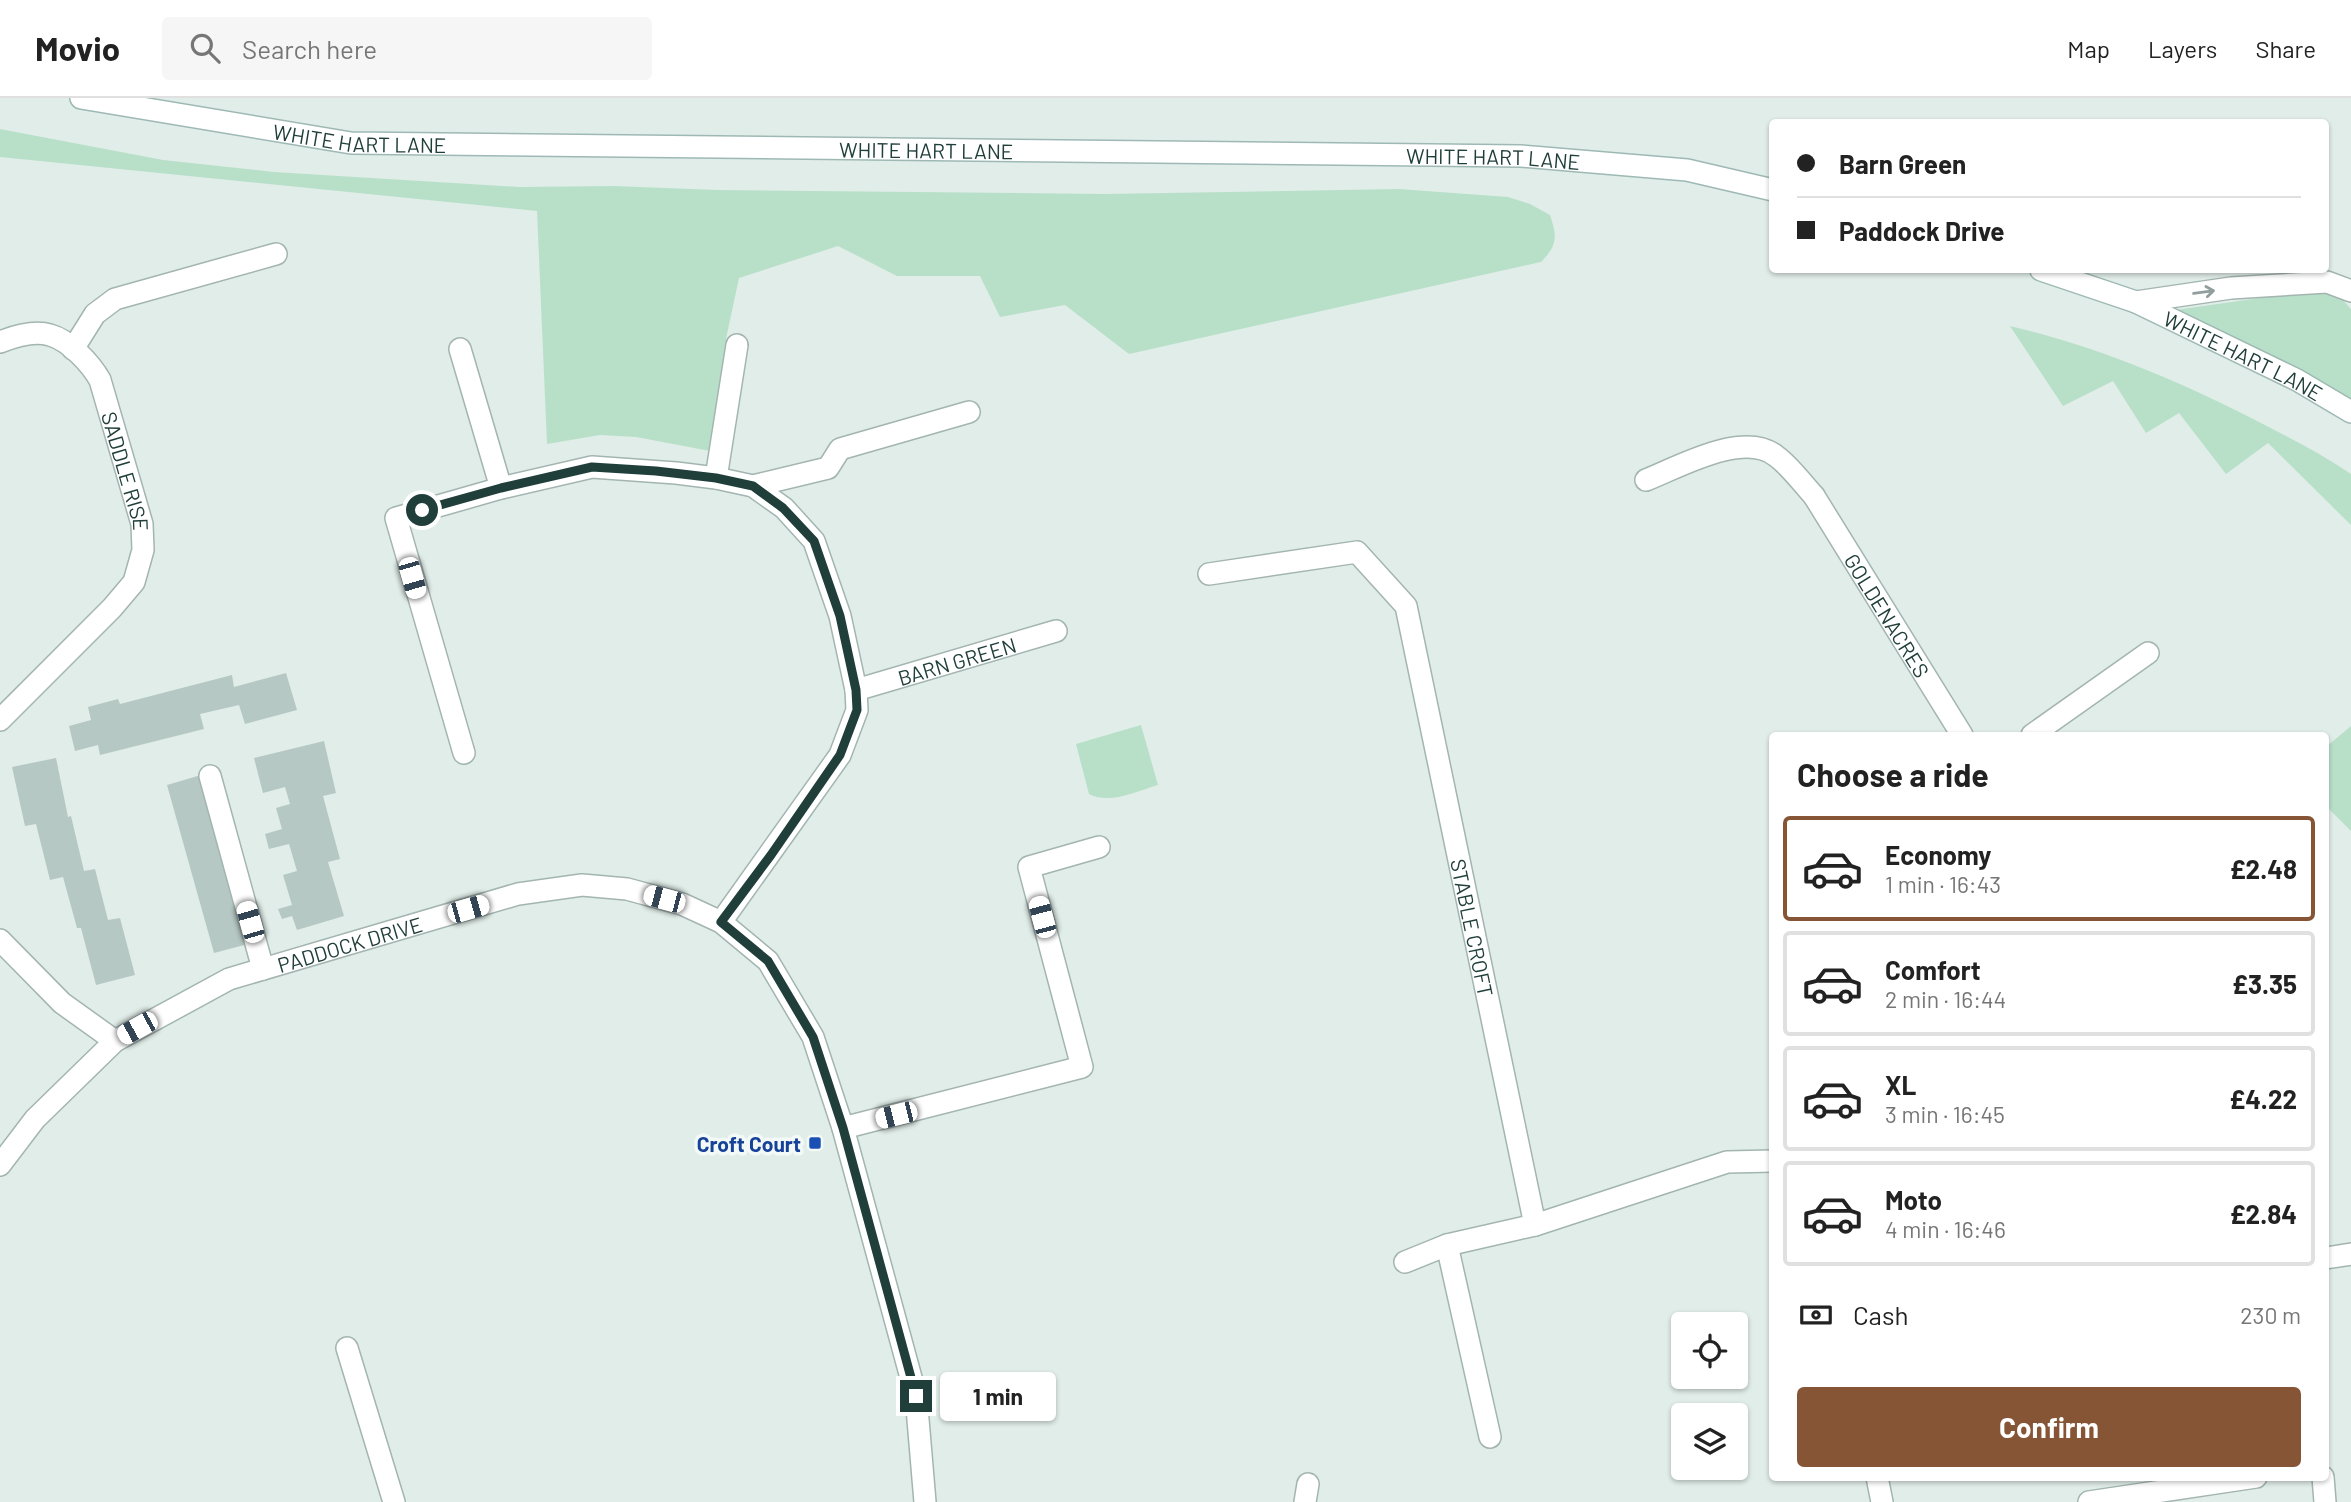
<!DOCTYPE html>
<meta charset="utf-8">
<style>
body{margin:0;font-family:Barlow,sans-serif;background:#f6f6f6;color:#222;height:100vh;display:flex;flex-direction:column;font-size:26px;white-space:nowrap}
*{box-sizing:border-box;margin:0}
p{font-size:23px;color:#767676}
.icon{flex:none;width:38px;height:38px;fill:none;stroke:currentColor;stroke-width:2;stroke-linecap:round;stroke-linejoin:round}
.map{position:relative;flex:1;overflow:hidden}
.sheet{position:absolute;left:1769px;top:634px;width:560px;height:749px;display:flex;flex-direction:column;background:#fff;border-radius:7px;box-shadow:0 2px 5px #0004}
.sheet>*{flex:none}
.banner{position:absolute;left:1769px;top:21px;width:560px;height:154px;border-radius:7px;box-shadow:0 2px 5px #0004;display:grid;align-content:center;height:154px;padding:0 28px;background:#fff}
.tools{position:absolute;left:1671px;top:1214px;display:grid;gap:14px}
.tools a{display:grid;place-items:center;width:77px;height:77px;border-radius:7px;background:#fff;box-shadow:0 2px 5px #0004;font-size:35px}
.end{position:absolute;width:32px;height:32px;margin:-16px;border:9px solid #203f3b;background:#fff;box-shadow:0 0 0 4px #fff}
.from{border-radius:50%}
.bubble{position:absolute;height:49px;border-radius:7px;background:#fff;box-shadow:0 2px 5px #0004;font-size:23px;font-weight:700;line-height:49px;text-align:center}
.car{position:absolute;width:21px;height:42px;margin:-21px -10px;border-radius:9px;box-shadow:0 0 5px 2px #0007;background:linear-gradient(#fff 24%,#345 0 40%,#fff 0 76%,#345 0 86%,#fff 0)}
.banner b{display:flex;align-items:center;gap:24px;height:66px;font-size:26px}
.banner b+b{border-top:2px solid #e0e0e0}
.banner i{width:18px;height:18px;background:#222}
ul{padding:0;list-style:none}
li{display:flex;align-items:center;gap:21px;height:105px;margin:0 14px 10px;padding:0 14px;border:4px solid #e0e0e0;border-radius:7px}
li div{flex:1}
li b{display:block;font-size:26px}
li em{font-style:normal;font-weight:700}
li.current{border-color:#855536}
li>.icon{width:63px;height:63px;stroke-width:1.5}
h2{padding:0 28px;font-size:32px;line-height:84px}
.pay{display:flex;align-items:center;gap:18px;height:77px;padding:0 28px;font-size:26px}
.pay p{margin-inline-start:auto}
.primary-button{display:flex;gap:14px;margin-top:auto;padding:14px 28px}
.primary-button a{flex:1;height:80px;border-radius:7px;background:#855536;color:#fff;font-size:28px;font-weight:700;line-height:80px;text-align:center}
header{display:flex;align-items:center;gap:42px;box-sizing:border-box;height:98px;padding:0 35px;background:#fff;border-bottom:2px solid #e0e0e0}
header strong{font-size:33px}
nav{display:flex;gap:38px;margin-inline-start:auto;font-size:24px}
.search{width:490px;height:63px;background:#f6f6f6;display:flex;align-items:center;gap:18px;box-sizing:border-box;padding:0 24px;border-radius:7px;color:#767676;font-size:26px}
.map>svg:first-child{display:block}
.green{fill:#b8e0c9}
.building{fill:#b6c8c3}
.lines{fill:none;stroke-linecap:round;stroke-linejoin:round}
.lane-casing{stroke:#a3b5b1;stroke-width:24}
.street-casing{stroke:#a3b5b1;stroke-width:24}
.secondary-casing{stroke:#9eb9b4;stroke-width:24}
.lane{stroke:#fff;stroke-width:21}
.street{stroke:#fff;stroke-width:21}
.secondary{stroke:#fff;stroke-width:21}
.oneway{stroke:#909f9d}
.route{stroke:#203f3b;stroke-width:9}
.transit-dot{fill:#1a4fb4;stroke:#f2f9f6;stroke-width:2.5}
.labels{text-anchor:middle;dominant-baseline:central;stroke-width:7;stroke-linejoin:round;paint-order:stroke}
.street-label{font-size:21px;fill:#203f3b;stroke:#f2f9f6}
.transit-label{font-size:21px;font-weight:bold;fill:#164399;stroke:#f2f9f6;text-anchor:end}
</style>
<header>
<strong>Movio</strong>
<div class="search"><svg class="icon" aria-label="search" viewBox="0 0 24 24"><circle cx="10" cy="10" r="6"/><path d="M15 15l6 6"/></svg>Search here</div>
<nav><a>Map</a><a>Layers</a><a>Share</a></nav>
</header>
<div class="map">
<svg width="2351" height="1404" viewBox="0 0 2351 1404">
<rect width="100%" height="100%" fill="#e1ede9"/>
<g class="green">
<path d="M0,31L163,62L274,74L519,89L614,88L717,92L1105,96L1399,91L1508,99L1530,106L1550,117C1557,138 1558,147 1541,164L1129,256L1065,207L1000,219L980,178H897L838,148L739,180L727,236L710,353L636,339L600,337L547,346L537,113L0,59Z"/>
<polygon points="2316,192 2340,199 2351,211 2351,308 2175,212"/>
<path d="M2010,228C2096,248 2180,283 2259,324C2290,340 2322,356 2351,376V427L2268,345L2226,376L2179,315L2146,335L2113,283L2063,308Z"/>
<path d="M1141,627L1158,687C1137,693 1110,707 1089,696L1076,646Z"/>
<polygon points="2351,628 2351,733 2326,708 2326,649"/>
</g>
<g class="building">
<polygon points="286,575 297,612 245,626 239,607 200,616 204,631 100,657 98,647 75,653 69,628 91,622 88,609 118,601 120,606 232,577 234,589"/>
<polygon points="324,643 336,695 323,698 340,761 328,764 344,818 297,832 292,818 282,821 278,811 292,807 283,777 297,773 289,746 269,751 265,736 282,731 276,710 290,706 285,689 263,695 254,660"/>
<polygon points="56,660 68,719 71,718 84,773 95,771 108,822 120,820 135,877 96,887 81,830 77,830 63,779 50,782 36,726 25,728 12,669"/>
<polygon points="201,677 248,846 214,855 167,687"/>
</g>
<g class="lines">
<defs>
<g id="lane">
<polyline points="460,251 501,390"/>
<polyline points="716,380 737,247"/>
<path d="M1646,382C1679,369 1744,332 1776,358C1790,368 1802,385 1814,398"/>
<polyline points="753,388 828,370 840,351 969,314"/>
<polyline points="1447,1147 1490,1339"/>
<polyline points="1405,1164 1447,1147 1535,1127"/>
<polyline points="1305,1404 1308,1386"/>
</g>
<g id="street">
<polyline points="2136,204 2231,190 2327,184 2351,193"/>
<path id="s1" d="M0,244C15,238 34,232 50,237C69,242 91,266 100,282L142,426L143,452L134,484L112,510L0,622"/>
<polyline points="73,251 95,216 115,201 276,156"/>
<path id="s2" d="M1814,398L1962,637"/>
<path id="s3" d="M1209,476L1357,454L1406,508L1535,1127L1727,1064L1773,1063"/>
<path id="s4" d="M856,592L1056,533"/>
<polyline points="2032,637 2148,555"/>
<polyline points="464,655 396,420 501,390 592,369 676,375 716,380 753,388 784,410 814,443 840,518 856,592 857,612 840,657 721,824"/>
<polyline points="210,678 263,871"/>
<polyline points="0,842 62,905 115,943"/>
<polyline points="843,1030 1082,969 1029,769 1099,749"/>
<path id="s5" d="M0,1067L35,1021L115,943L229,881L518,796L582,787L627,791L682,806L721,824L768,863L813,939L843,1030L916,1298L925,1404"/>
<polyline points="2326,1160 2351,1156"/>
<polyline points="347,1250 394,1404"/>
<polyline points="1877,1379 1882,1404"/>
<polyline points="2323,1379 2325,1404"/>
<polyline points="2089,1404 2256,1379"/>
</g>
<g id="secondary">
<path id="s6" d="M81,0L351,45L1521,58L1687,72L1773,92"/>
<path id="s7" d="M2041,172L2136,204L2297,282L2351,314"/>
</g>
</defs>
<use href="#lane" class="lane-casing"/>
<use href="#street" class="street-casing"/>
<use href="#secondary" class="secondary-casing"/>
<use href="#lane" class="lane"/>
<use href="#street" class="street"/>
<use href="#secondary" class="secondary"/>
</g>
<defs><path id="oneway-shaft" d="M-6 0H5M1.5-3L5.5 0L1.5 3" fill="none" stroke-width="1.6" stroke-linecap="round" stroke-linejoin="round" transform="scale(1.75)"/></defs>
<use class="oneway" href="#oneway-shaft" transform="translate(2204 194) rotate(-8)"/>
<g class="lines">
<polyline class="route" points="422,412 501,390 592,369 656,373 716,380 753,388 783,410 814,443 840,518 856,592 857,612 840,657 771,757 721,824 768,863 813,939 843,1030 916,1298"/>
</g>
<rect class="transit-dot" x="808" y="1038" width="14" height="14" rx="3.5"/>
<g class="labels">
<g class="street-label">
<text stroke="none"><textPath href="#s6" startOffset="282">WHITE HART LANE</textPath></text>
<text stroke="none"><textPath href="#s6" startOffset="849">WHITE HART LANE</textPath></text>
<text stroke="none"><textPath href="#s6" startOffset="1416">WHITE HART LANE</textPath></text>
<text stroke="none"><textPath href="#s7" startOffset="220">WHITE HART LANE</textPath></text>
<text stroke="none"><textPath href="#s1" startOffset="215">SADDLE RISE</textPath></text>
<text stroke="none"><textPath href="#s2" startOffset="140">GOLDENACRES</textPath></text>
<text stroke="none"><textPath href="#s4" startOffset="105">BARN GREEN</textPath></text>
<text stroke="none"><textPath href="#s3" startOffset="551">STABLE CROFT</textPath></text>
<text stroke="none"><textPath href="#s5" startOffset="425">PADDOCK DRIVE</textPath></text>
</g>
<g class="transit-label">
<text x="801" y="1045">Croft Court</text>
</g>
</g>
</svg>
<div class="tools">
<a><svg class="icon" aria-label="locate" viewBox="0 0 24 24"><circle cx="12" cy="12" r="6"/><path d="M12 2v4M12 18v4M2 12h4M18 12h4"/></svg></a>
<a><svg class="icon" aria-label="layers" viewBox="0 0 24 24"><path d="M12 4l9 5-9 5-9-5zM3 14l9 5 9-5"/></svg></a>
</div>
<i class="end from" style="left:422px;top:412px"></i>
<i class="end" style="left:916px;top:1298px"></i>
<div class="bubble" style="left:940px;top:1274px;width:116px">1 min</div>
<i class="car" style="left:412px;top:480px;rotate:164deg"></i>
<i class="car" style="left:664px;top:801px;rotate:285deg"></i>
<i class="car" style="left:468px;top:811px;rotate:74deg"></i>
<i class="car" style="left:1042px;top:819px;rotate:345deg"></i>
<i class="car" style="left:250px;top:824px;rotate:344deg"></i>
<i class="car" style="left:137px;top:930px;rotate:241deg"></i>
<i class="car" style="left:896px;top:1017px;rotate:256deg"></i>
<div class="banner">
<b><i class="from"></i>Barn Green</b>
<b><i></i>Paddock Drive</b>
</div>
<section class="sheet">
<h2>Choose a ride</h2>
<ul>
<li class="current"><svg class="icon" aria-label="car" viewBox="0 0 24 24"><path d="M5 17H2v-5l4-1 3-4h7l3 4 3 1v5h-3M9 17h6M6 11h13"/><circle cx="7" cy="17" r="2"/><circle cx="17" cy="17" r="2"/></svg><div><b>Economy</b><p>1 min · 16:43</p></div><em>£2.48</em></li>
<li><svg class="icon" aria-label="car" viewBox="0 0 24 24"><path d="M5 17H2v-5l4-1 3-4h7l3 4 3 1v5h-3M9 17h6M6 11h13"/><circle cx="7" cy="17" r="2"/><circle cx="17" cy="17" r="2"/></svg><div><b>Comfort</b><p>2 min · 16:44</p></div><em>£3.35</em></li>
<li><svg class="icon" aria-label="car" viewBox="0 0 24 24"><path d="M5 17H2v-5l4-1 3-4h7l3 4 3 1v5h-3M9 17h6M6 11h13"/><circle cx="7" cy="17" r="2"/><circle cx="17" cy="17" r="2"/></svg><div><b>XL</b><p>3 min · 16:45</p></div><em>£4.22</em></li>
<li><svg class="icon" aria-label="car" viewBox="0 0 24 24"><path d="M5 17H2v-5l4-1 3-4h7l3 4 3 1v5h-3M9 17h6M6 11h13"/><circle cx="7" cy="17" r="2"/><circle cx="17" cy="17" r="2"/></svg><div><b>Moto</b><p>4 min · 16:46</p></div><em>£2.84</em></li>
</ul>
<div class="pay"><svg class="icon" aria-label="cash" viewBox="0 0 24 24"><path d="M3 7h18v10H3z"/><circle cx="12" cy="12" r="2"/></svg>Cash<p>230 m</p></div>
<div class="primary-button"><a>Confirm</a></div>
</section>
</div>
